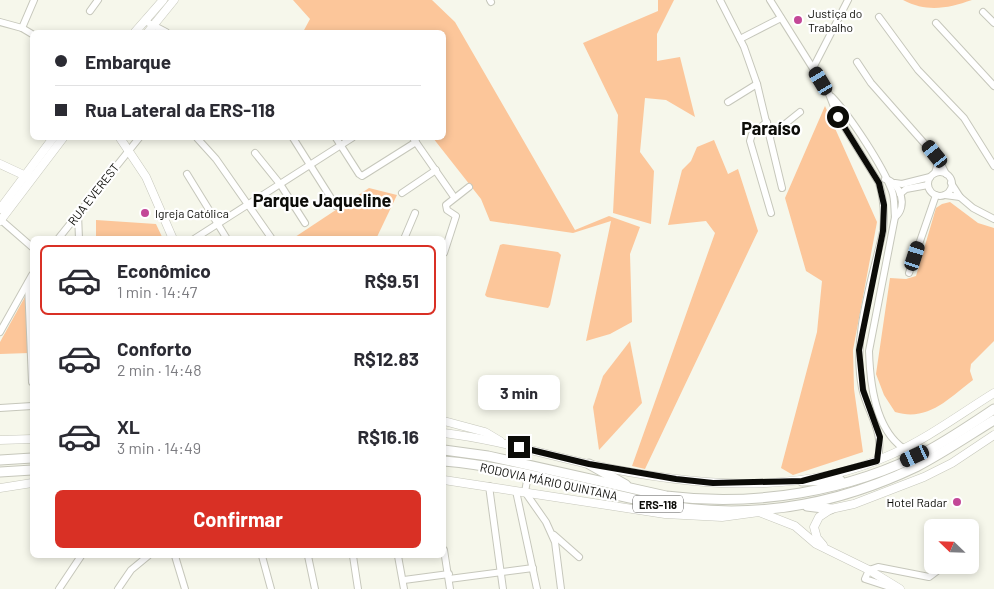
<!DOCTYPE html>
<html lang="pt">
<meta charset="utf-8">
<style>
body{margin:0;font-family:Barlow,sans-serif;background:#f7f7f7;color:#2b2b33;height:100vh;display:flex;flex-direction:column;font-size:19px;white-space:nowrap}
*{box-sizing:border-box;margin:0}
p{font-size:16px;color:#7c7c81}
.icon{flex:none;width:28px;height:28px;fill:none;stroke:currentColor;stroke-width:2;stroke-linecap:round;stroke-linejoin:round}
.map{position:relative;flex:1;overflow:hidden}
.details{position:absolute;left:30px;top:236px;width:416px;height:322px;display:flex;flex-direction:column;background:#fff;border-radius:8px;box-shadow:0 2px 8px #0003}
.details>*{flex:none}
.hud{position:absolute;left:30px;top:30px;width:416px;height:110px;border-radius:8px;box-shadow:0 2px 8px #0003;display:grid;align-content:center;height:110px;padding:0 25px;background:#fff}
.needle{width:32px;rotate:293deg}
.controls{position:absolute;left:924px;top:519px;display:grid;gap:10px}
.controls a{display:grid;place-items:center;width:55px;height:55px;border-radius:8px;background:#fff;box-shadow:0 2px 8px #0003;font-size:25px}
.end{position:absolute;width:22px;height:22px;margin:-11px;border:6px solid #0c0c08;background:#fff;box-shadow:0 0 0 2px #fff}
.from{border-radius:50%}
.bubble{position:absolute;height:35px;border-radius:8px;background:#fff;box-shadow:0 2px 8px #0003;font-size:16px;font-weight:700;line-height:35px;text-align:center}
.car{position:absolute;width:15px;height:30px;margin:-15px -8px;border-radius:6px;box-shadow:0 0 4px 1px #0007;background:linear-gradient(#222 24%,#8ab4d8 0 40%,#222 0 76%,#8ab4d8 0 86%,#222 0)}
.hud b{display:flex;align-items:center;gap:18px;height:48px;font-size:19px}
.hud b+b{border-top:1px solid #e1e1e2}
.hud i{width:12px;height:12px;background:#2b2b33}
ul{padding:9px 0 0;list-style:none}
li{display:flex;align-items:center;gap:15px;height:70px;margin:0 10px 8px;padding:0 15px;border:2px solid transparent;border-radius:8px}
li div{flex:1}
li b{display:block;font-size:19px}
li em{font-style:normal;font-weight:700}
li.on{border-color:#d93025}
li>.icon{width:45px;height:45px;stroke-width:1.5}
.cta{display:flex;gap:10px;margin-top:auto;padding:10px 25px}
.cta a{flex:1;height:58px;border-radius:8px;background:#d93025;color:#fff;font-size:20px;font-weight:700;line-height:58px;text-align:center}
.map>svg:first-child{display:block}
.green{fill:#fcc69a}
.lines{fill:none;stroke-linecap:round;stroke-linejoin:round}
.minor-casing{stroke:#c6c7bb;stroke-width:8}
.major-casing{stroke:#c6c7bb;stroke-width:9}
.highway-casing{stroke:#c6c7bb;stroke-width:11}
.minor{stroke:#fff;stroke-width:6}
.major{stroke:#fff;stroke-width:8}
.highway{stroke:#fff;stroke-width:9}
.route{stroke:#0c0c08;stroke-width:6}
.poi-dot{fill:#c34797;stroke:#fff;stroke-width:2}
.labels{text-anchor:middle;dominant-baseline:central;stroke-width:4.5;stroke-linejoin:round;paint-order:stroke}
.shield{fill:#fff;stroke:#555552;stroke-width:1}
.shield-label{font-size:11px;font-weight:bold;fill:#0c0c08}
.poi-label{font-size:12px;fill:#0c0c08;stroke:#fff;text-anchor:start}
.street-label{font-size:12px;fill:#0c0c08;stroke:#fff}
.district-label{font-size:18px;font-weight:bold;fill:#0c0c08;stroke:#fff}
</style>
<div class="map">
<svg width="994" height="589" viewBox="0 0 994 589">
<rect width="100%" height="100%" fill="#f6f7eb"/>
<g class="green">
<polygon points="293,0 432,0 455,22 575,230 609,216 640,227 630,254 632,322 610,334 586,341 611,221 573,233 490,221 481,199 433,138 444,138 444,32 303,32 310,19"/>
<polygon points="658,0 674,0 657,34 657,61 680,57 695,117 666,100 645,98 640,152 654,171 651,224 613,213 618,115 583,43 658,11"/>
<path d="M903,0H972C948,8 928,13 903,0Z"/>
<polygon points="825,106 877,222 853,350 854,389 863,452 793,475 781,468 817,332 822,281 806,271 785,198"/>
<polygon points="714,140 728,174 738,169 758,231 645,469 632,466 715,233 706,221 668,225 682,170 691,161 697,147"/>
<polygon points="369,188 397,195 376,239 292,239"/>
<path d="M950,202L978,223L994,228V341L971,364L970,371L973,380C948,399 928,422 895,412L884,395L876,374L890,278L906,279L916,276L936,208L942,204Z"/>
<polygon points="96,220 156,224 163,239 96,239"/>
<polygon points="503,244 558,252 561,255 550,305 548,308 487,297 485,295 500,245"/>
<polygon points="26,295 29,353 0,354 0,342"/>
<polygon points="630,341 642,403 599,450 593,407 603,376"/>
</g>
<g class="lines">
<defs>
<g id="minor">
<polyline points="490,0 491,2"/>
<polyline points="720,0 744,47 757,84 782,188"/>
<path d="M770,0L829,94L838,117L879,183C884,200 885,214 883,231C872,281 852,336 862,388C868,414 886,434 877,461"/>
<polyline points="90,11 98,0"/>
<polyline points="983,12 994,23"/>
<polyline points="879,17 918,70 964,118 994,166"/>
<polyline points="145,21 166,32"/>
<polyline points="0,22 22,28 32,34"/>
<polyline points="936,23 994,86"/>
<polyline points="22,28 34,0"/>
<polyline points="740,39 781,18"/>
<polyline points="857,62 871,83 939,160"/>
<polyline points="813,68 848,0"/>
<path d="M832,97C850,116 883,166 892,191C895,199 894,208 895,217L869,351C870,384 875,428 903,448"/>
<polyline points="728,102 757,84"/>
<polyline points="767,122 752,134 750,141 771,213"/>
<polyline points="770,136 800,112"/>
<polyline points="197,138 216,159 272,239"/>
<polyline points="293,138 336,206"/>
<polyline points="336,138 359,174 362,176 416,142"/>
<polyline points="413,138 454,197"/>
<polyline points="255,153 280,184 305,223"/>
<circle cx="940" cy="184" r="12"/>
<polyline points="935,173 939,160 946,174"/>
<polyline points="187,174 227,239"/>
<path d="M885,179C901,183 908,207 895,217"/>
<polyline points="895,183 902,184 930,177"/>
<polyline points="402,193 436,170"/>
<polyline points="900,194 906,189 928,185"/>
<polyline points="945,195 960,197 951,183"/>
<polyline points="960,197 973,208 994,219"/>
<polyline points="78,214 79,239"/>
<polyline points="1,220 32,247"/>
<polyline points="58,239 139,138"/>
<polyline points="194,239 352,138"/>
<polyline points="404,239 415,213"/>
<polyline points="444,253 456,216 447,210 446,205 469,187"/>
<polyline points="909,273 936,195"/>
<polyline points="28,283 32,382"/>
<polyline points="0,332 32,275"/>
<polyline points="0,408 32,406"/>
<polyline points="528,475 525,492 546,522 555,542 561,589"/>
<polyline points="489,486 503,589"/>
<polyline points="516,491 537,589"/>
<polyline points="554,535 579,557"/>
<polyline points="444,550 450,589"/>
<polyline points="175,556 185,589"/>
<polyline points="262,556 271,589"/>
<polyline points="308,556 315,589"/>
<polyline points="353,556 358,589"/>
<polyline points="398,556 404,589"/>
<polyline points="449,579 533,568"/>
<polyline points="404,580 449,574"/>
<polyline points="59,589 81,556"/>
<polyline points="118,589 131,570 148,556"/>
<polyline points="896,589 865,579 869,570 878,567 929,577 945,565"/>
</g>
<g id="major">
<polyline points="135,32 163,0"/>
<polyline points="148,32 174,0"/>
<polyline points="120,138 146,177 173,239"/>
<polyline points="0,164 28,177"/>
<polyline points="0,209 53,138"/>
<polyline points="0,221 63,138"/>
<polyline points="444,421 485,432 500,441"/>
<path d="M444,433C493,439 540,453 588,464C686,485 796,498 890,455C927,439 960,414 994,393"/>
<polyline points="0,440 32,439"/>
<polyline points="444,480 665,514 722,517 759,512 795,526 816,544 869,570 900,589"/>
<polyline points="0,488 32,483"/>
<polyline points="823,545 817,538 814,527 819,517 831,509 854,504 924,477 952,463 994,435"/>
</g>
<g id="highway">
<path d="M444,450L488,456L666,496C755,507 849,492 929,450C951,438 973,423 994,409"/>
<polyline points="0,460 32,458"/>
<path d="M444,461C513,467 580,488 648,502C741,522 830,508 916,467C943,453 968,436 994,420"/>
<polyline points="589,464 626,485"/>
<polyline points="0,472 32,470"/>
<polyline points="802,481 840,480"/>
<polyline points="807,506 831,509"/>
</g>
</defs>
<use href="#minor" class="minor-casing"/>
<use href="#major" class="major-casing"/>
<use href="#highway" class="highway-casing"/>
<use href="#minor" class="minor"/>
<use href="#major" class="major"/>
<use href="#highway" class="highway"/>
</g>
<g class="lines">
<polyline class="route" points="519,447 589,464 676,479 713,483 802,481 877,461 880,437 863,390 859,350 883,231 884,205 879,183 838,117"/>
</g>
<g class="poi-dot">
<circle cx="798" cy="20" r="5"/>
<circle cx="145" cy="213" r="5"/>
<circle cx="957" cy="502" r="5"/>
</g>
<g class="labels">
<rect class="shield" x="633" y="495.5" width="50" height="17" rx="4"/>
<g class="shield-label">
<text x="658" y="504">ERS-118</text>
</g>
<g class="poi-label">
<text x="808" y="13">Justiça do<tspan x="808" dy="14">Trabalho</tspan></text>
<text x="155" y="213">Igreja Católica</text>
<text x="947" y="502" text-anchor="end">Hotel Radar</text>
</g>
<g class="street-label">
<text transform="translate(93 194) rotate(-52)">RUA EVEREST</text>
<text transform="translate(549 481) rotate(12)">RODOVIA MÁRIO QUINTANA</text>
</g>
<g class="district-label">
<text x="771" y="128">Paraíso</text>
<text x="322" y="200">Parque Jaqueline</text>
</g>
</g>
</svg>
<div class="controls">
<a><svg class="needle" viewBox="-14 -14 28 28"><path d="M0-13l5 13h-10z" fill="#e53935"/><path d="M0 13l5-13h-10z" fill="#7c7c81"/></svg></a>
</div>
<i class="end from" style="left:838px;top:117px"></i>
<i class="end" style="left:519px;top:447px"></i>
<div class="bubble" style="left:478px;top:375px;width:82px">3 min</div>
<i class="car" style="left:821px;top:81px;rotate:329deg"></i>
<i class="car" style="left:935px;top:154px;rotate:321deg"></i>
<i class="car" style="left:915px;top:256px;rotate:18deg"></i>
<i class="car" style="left:915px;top:456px;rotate:245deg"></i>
<div class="hud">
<b><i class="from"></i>Embarque</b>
<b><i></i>Rua Lateral da ERS-118</b>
</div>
<section class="details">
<ul>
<li class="on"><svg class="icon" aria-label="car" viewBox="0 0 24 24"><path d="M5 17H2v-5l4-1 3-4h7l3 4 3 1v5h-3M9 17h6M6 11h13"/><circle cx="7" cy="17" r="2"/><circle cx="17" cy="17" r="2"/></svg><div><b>Econômico</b><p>1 min · 14:47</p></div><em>R$9.51</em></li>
<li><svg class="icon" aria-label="car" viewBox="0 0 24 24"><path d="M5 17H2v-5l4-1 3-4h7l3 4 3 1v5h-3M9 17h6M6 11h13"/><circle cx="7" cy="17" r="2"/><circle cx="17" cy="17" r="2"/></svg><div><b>Conforto</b><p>2 min · 14:48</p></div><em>R$12.83</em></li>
<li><svg class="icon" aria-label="car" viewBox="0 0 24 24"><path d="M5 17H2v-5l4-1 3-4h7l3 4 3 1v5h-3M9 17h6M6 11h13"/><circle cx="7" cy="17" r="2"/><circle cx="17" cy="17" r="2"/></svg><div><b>XL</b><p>3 min · 14:49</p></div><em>R$16.16</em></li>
</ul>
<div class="cta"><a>Confirmar</a></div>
</section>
</div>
